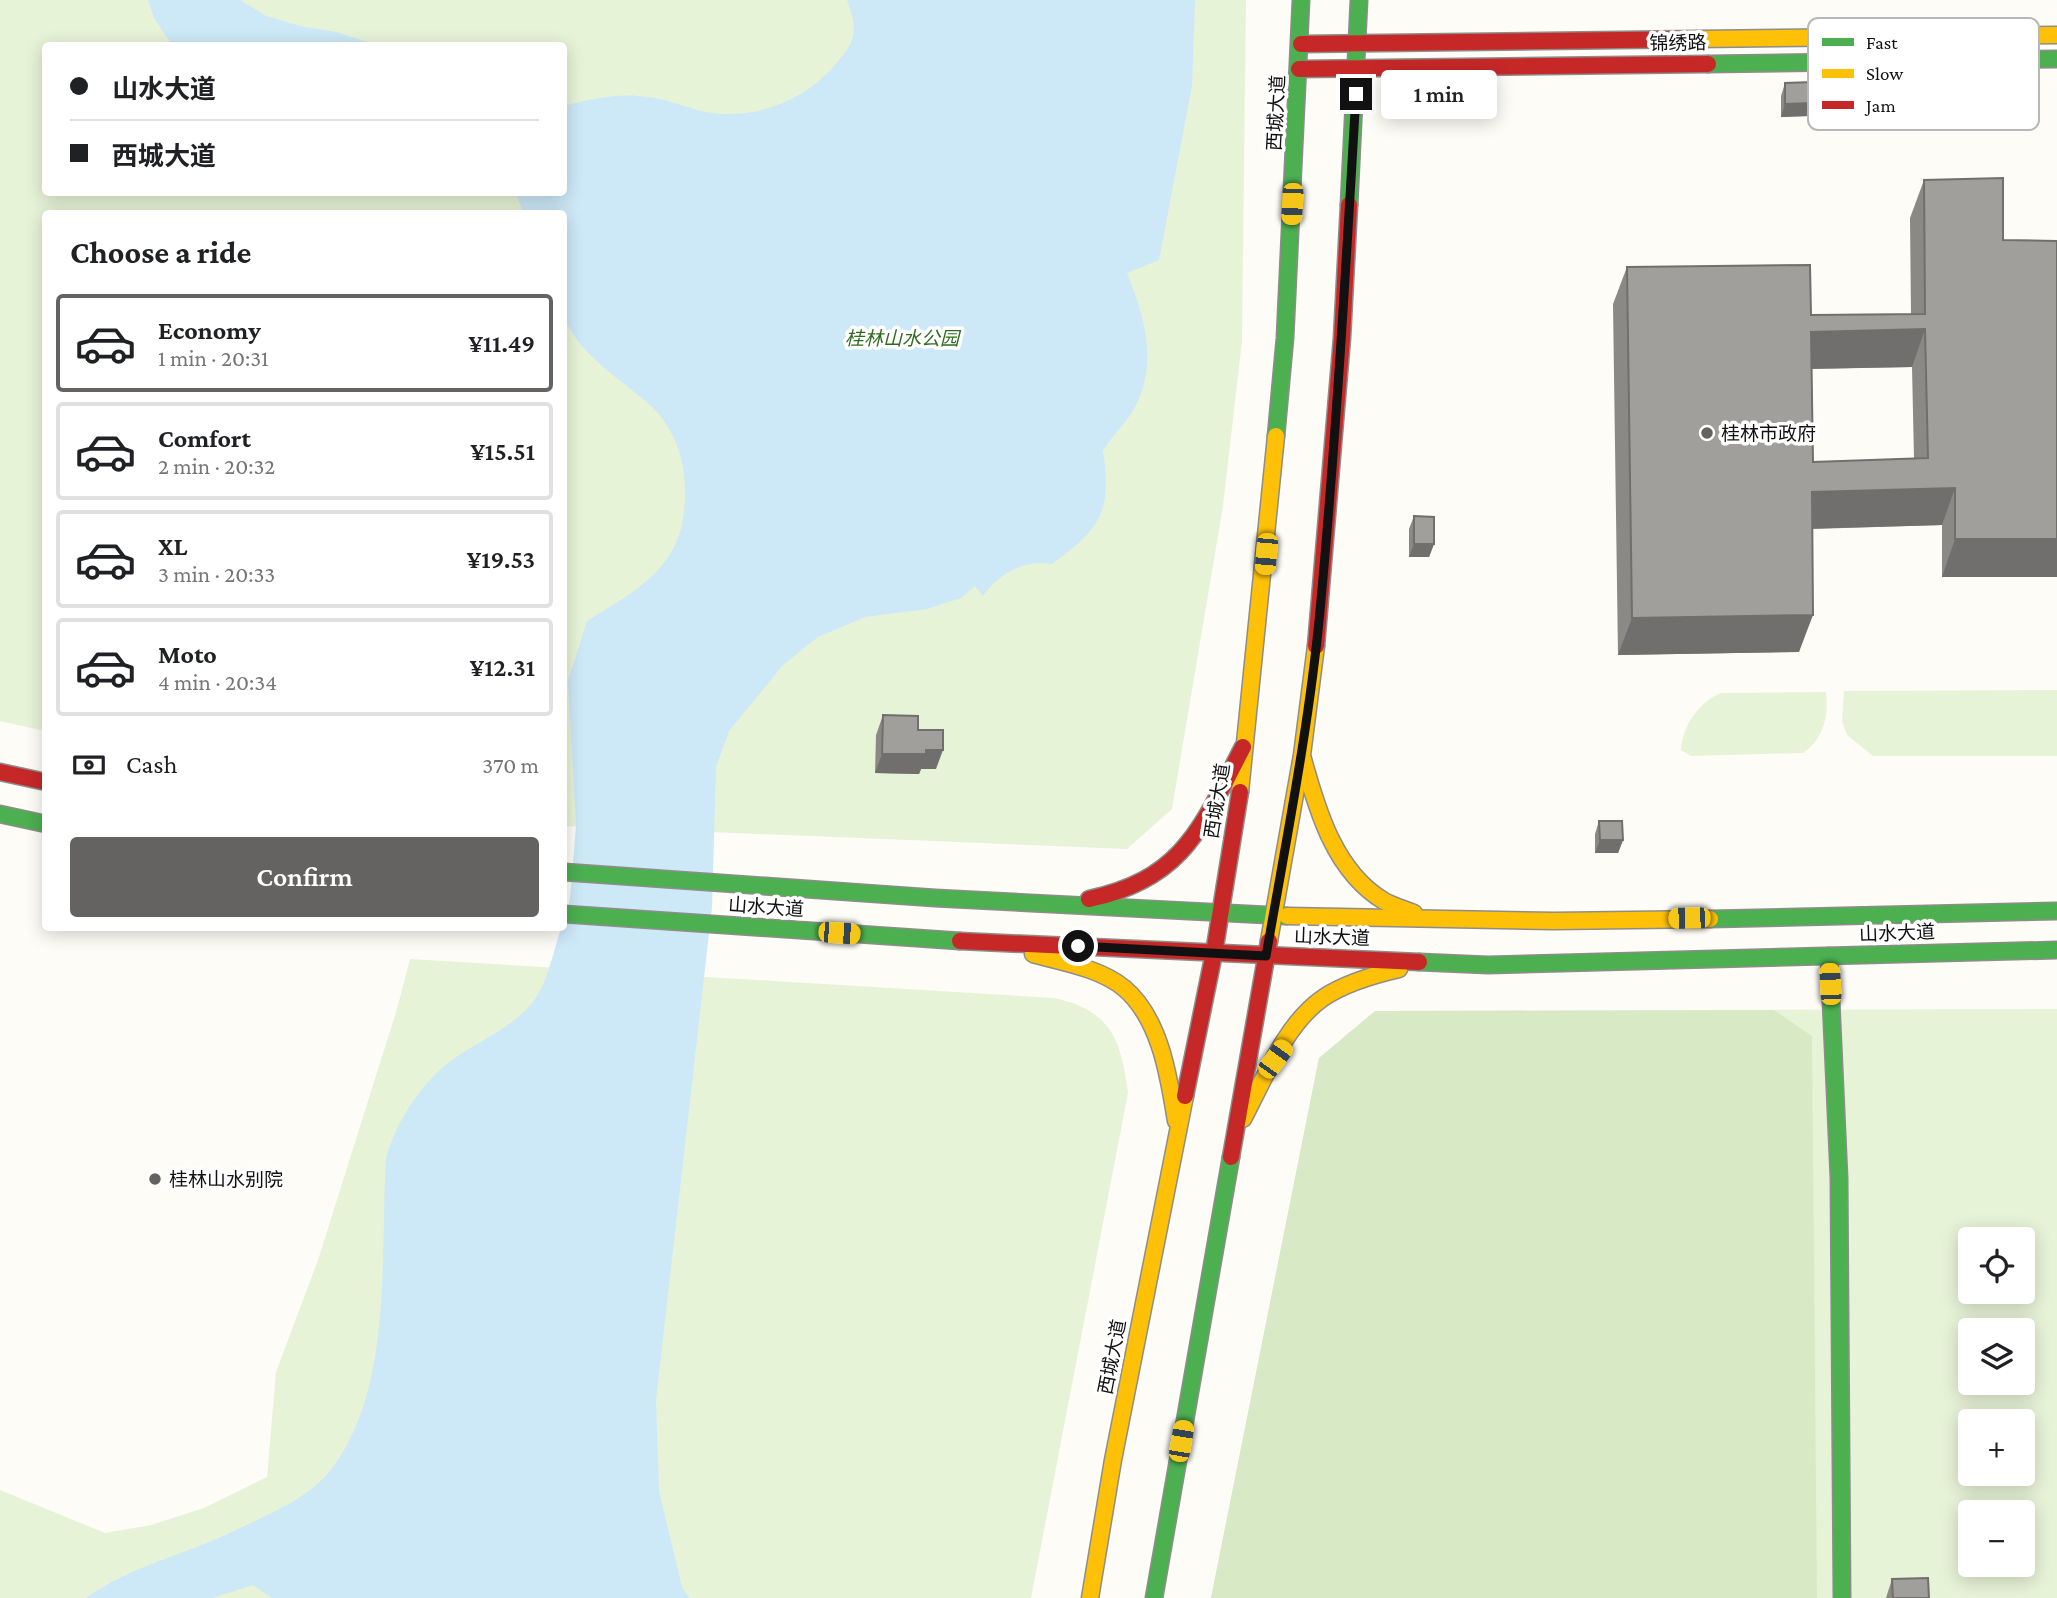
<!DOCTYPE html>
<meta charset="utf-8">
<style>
body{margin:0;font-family:"Crimson Pro","Noto Sans SC",serif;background:#f6f6f6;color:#202124;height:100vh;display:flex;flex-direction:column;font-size:26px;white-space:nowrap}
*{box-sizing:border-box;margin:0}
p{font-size:23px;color:#757577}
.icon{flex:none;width:38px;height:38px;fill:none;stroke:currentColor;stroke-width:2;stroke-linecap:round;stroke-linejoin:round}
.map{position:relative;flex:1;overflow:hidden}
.drawer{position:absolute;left:42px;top:210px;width:525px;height:721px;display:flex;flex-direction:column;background:#fff;border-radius:7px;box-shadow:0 4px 18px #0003}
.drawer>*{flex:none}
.guide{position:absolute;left:42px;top:42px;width:525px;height:154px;border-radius:7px;box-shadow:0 4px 18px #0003;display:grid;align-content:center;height:154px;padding:0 28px;background:#fff}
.buttons{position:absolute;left:1958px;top:1227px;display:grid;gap:14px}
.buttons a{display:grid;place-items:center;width:77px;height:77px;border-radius:7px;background:#fff;box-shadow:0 4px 18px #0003;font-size:35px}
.end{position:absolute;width:32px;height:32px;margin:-16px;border:9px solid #111;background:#fff;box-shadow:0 0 0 4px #fff}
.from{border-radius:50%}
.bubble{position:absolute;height:49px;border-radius:7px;background:#fff;box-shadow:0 4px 18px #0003;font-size:23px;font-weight:600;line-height:49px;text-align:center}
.car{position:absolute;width:21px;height:42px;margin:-21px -10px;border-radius:9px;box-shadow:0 0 5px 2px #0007;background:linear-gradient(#f5c518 24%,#345 0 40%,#f5c518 0 76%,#345 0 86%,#f5c518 0)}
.guide b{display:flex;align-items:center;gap:24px;height:66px;font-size:26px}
.guide b+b{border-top:2px solid #e0e0e0}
.guide i{width:18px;height:18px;background:#202124}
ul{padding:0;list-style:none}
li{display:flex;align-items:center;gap:21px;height:98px;margin:0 14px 10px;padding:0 14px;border:4px solid #e0e0e0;border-radius:7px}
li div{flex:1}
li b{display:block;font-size:26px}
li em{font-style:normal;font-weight:600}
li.selected{border-color:#646362}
li>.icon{width:63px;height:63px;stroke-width:1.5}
h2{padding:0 28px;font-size:32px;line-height:84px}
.pay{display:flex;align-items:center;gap:18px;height:77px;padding:0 28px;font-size:26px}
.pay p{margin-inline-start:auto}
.button{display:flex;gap:14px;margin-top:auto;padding:14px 28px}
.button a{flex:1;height:80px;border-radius:7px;background:#646362;color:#fff;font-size:28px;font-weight:600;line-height:80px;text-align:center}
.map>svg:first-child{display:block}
.green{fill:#e7f3d7;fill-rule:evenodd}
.forest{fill:#d8eac5}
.water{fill:#cde8f7}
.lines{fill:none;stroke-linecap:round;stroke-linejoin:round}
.fast-casing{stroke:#8e8d8b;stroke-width:19}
.slow-casing{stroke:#8e8d8b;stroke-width:19}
.jam-casing{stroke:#8e8d8b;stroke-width:19}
.fast{stroke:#4caf50;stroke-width:16}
.slow{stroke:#ffc107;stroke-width:16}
.jam{stroke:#c62828;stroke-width:16}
.wall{fill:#8a8986;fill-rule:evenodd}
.shaded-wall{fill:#716f6d}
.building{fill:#a19f9c;stroke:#716f6d;stroke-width:2;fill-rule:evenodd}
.route{stroke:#111;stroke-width:9}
.poi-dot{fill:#646362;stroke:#fff;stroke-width:2.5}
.labels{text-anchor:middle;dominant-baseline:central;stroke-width:7;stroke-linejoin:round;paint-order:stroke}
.street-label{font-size:19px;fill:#111;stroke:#fff}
.park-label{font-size:19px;font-style:italic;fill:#2f6b1f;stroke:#fff}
.poi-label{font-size:19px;fill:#111;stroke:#fff;text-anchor:start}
.key{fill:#fff;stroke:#b8b8b8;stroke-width:2}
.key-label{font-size:19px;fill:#111}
</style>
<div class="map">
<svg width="2057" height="1598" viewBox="0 0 2057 1598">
<rect width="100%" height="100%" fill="#fdfcf7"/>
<g class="green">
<path d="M0,0H1246L1242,341L1223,506L1172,809L1127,849L564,826V214H46L45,731L0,721ZM46,46H564V192H46Z"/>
<polygon points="2057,690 2057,756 1873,756 1847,735 1842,721 1844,691"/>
<path d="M1826,692C1829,717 1823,739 1803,753L1691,756L1681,750C1682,726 1699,702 1721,693Z"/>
<path d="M410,959L1054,998C1110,1010 1121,1038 1128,1093L1031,1598H0V1490L105,1533L151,1525L204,1508L267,1477L276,1372L318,1260L397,1009Z"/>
<path d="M2057,1009V1598H1211L1319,1058L1375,1011ZM1970,1239H2023V1292H1970ZM1970,1330H2023V1382H1970ZM1970,1421H2023V1474H1970ZM1970,1512H2023V1564H1970Z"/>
</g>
<polygon class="forest" points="1774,1010 1812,1036 1817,1598 1211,1598 1319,1058 1375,1011"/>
<g class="water">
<polygon points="148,0 240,0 266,16 300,26 336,32 377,45 172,45 154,18"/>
<path d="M847,0H1195L1192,86L1159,260L1127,273C1144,315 1158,361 1136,405C1128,421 1113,435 1103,450C1112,512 1101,528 1052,564C1025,559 999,573 983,596L975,586L961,598L927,609L865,617L818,637L783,665L729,731L716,767L712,907L656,1400L659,1491L682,1587L689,1598H272L253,1585L212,1598H86C132,1565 186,1555 236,1530C271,1513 313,1497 336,1463C393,1381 380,1253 386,1158C397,1120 422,1081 455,1058C478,1042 505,1030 526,1010C547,990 552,955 561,928H564L570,898L576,826L568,681L587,621C651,582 692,559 684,475C682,452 671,426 654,409C625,381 582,359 565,319C558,305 564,234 564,214L523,213L516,193L564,192V106C587,100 613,94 638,96C660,97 680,105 701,111C749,122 802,103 833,67C856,41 859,33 847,0Z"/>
</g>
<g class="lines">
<defs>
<g id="fast">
<polyline points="1708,64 2057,59"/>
<polyline points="1349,205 1359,0"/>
<polyline points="1276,436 1285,338 1301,0"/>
<polyline points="0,814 46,824"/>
<polyline points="564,872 935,898 1287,916"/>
<polyline points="564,914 960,941"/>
<polyline points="1710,919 2057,911"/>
<polyline points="1829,956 1839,1178 1842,1598"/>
<polyline points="1419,962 1488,965 2057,950"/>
<polyline points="1154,1598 1231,1157"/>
</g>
<g id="slow">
<polyline points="1698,39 2057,35"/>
<path d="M1303,759C1317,810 1335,872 1384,901C1393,906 1404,909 1414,913"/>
<polyline points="1240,792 1276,436"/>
<polyline points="1287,916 1554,921 1710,919"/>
<polyline points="1269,941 1302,755 1316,646"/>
<path d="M1033,954C1061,962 1100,968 1124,988C1160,1018 1169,1077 1176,1121"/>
<path d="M1243,1119C1264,1080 1285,1024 1323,998C1345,983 1373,975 1399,969"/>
<polyline points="1090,1598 1113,1460 1185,1096"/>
</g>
<g id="jam">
<polyline points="1301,44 1698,39"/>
<polyline points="1299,69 1708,64"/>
<polyline points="1316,646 1342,338 1349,205"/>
<polyline points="0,772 46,782"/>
<path d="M1089,899C1184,879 1202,826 1243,747"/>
<polyline points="960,941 1419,962"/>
<polyline points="1185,1096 1214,953 1240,792"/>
<polyline points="1231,1157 1269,941"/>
</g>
</defs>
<use href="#fast" class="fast-casing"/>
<use href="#slow" class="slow-casing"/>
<use href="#jam" class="jam-casing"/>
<use href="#fast" class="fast"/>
<use href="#slow" class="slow"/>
<use href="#jam" class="jam"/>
</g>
<g class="wall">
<polygon points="1785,83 1814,103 1809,116 1781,117 1781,96"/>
<path d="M1924,180L2003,240L2057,241V577H1942V525L1812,529L1799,652L1618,655L1613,304L1627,267L1811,315L1911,314L1910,218ZM1912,367L1914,459L1813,462L1812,369Z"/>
<polygon points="1414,516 1434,544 1429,557 1409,557 1409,529"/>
<polygon points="883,715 918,730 936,769 921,769 919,774 875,773 876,735"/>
<polygon points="1599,821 1623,840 1618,853 1595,853 1595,834"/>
<polygon points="1892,1579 1929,1598 1886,1598"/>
</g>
<g class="shaded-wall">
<polygon points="1814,103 1809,116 1781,117 1785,104"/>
<polygon points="1925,329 1912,367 1797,369 1811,332"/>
<polygon points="1955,488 1942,525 1798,529 1812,492"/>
<polygon points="1955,539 2057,539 2057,577 1942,577"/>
<polygon points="1414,544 1434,544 1429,557 1409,557"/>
<polygon points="1813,615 1799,652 1618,655 1632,618"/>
<polygon points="926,750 943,750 936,769 921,769 919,774 875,773 882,754"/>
<polygon points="1600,840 1623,840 1618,853 1595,853"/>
</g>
<g class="building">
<polygon points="1813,82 1814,103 1785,104 1785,83"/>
<path d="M2003,178V240L2057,241V539H1955V488L1812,492L1813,615L1632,618L1627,267L1810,265L1811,315L1925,314L1924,180ZM1925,329L1928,458L1813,462L1811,332Z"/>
<polygon points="1414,516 1434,517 1434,544 1414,544"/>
<polygon points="883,715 918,716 918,730 943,730 943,750 926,750 926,754 882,754"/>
<polygon points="1599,821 1622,821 1623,840 1600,840"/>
<polygon points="1928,1578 1929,1598 1893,1598 1892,1579"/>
</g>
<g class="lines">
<path class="route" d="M1078,946L1266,956C1286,841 1309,727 1320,611C1336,439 1346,267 1356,94"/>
</g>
<g class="poi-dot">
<circle cx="1707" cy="433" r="7"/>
<circle cx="155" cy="1179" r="7"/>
</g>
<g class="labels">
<g class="street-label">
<text transform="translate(1678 43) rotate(-1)">锦绣路</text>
<text transform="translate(1276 113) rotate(-87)">西城大道</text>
<text transform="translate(1217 801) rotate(-81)">西城大道</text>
<text transform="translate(766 907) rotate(4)">山水大道</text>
<text transform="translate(1897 933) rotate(-2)">山水大道</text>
<text transform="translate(1332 937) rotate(2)">山水大道</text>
<text transform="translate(1112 1357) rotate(-79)">西城大道</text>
</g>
<g class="park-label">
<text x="902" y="338">桂林山水公园</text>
</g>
<g class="poi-label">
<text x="1721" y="433">桂林市政府</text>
<text x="169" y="1179">桂林山水别院</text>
</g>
</g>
<rect x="1808" y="18" width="231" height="112" rx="10" class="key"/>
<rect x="1822" y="38" width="32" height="8" fill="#4caf50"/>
<rect x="1822" y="69" width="32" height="9" fill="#ffc107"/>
<rect x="1822" y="101" width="32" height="8" fill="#c62828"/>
<g class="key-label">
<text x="1866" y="49">Fast</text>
<text x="1866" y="80">Slow</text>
<text x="1866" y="112">Jam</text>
</g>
</svg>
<div class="buttons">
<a><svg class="icon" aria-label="locate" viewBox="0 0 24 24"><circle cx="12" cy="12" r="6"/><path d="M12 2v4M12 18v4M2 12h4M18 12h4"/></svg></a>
<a><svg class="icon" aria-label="layers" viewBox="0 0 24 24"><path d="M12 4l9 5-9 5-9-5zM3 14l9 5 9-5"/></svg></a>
<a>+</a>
<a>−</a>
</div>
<i class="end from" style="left:1078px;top:946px"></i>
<i class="end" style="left:1356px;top:94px"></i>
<div class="bubble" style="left:1381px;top:70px;width:116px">1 min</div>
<i class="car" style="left:1292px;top:204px;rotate:183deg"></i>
<i class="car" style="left:1266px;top:554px;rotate:185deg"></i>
<i class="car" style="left:1689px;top:918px;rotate:269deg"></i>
<i class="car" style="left:839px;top:933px;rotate:94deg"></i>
<i class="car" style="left:1830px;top:984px;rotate:357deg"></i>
<i class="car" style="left:1275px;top:1059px;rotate:36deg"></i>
<i class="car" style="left:1181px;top:1441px;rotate:10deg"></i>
<div class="guide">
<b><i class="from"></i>山水大道</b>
<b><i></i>西城大道</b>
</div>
<section class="drawer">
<h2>Choose a ride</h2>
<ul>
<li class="selected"><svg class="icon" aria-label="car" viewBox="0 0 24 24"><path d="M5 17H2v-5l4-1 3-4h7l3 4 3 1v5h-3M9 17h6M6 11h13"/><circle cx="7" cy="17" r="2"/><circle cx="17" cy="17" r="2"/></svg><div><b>Economy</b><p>1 min · 20:31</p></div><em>¥11.49</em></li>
<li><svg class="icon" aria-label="car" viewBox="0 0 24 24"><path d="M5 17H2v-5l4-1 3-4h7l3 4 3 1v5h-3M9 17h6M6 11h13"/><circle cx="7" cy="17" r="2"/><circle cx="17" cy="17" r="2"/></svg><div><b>Comfort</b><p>2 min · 20:32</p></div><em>¥15.51</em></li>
<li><svg class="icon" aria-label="car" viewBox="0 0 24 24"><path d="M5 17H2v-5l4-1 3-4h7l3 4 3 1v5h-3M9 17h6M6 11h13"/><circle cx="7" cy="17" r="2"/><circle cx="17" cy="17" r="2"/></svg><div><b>XL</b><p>3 min · 20:33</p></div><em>¥19.53</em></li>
<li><svg class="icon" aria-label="car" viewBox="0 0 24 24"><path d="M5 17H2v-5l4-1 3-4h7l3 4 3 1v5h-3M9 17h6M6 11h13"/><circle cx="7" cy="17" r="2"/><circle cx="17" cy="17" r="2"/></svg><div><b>Moto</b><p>4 min · 20:34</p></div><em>¥12.31</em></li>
</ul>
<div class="pay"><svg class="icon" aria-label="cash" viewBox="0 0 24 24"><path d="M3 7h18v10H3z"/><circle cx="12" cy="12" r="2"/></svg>Cash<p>370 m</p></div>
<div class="button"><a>Confirm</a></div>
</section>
</div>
